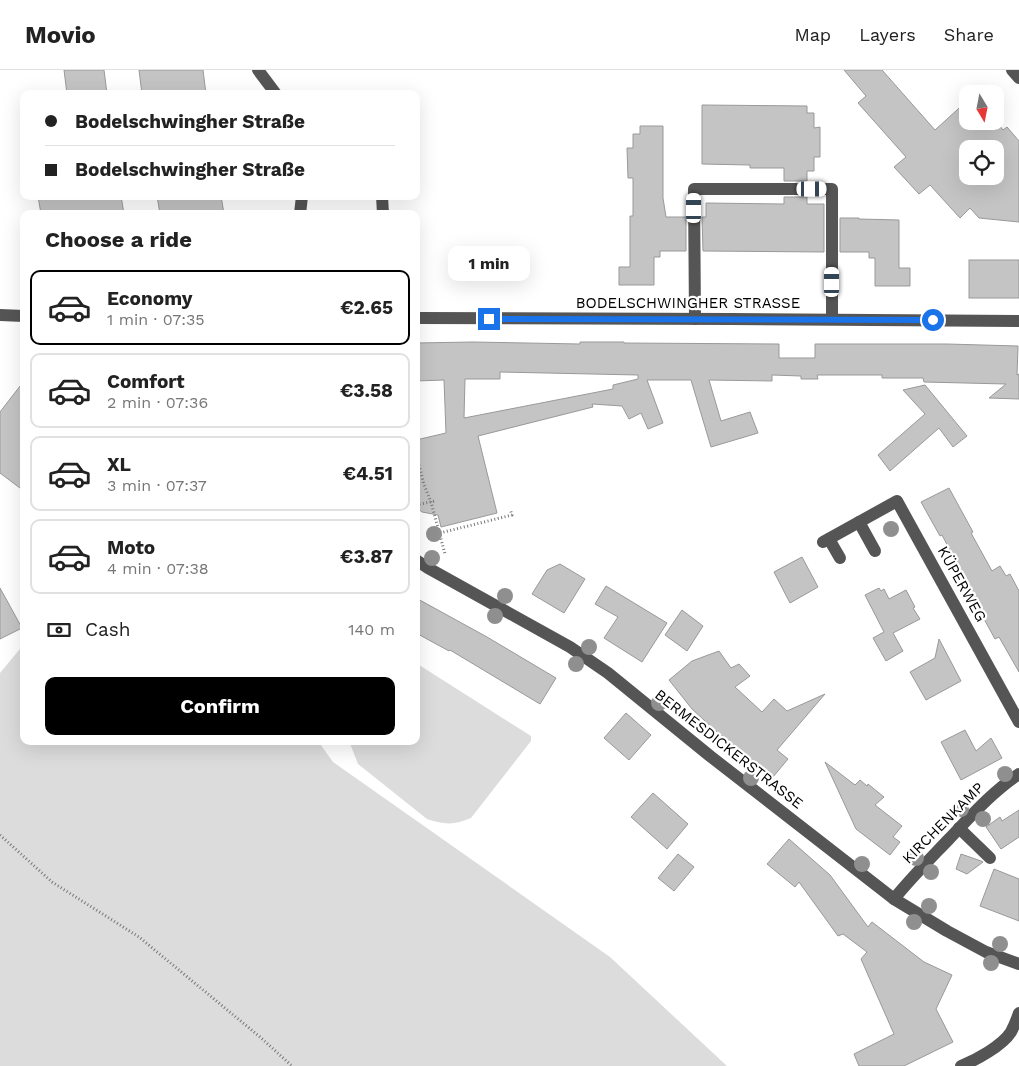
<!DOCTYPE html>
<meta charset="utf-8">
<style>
body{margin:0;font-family:"Work Sans",sans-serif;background:#f6f6f6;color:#222;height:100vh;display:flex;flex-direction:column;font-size:19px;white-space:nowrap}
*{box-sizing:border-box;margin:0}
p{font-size:16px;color:#767676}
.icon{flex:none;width:28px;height:28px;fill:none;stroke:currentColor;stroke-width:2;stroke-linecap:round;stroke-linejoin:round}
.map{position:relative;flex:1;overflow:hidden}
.drawer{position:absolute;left:20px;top:140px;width:400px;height:535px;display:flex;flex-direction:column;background:#fff;border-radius:10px;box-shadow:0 5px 20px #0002}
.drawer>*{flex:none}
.hud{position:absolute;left:20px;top:20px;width:400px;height:110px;border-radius:10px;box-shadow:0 5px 20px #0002;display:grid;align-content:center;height:110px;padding:0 25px;background:#fff}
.needle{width:32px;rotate:170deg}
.buttons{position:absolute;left:959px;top:15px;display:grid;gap:10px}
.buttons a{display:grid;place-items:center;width:45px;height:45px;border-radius:10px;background:#fff;box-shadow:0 5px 20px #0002;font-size:25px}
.end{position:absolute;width:22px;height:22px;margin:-11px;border:6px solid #1a73e8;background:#fff;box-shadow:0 0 0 2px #fff}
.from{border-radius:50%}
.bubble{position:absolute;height:35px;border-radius:10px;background:#fff;box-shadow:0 5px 20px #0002;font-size:16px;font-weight:700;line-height:35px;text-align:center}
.car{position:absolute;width:15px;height:30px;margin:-15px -8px;border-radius:6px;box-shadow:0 0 4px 1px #0007;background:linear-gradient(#fff 24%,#345 0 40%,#fff 0 76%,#345 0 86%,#fff 0)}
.hud b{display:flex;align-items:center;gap:18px;height:48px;font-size:19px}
.hud b+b{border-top:1px solid #e0e0e0}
.hud i{width:12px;height:12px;background:#222}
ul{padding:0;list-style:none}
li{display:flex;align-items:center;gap:15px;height:75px;margin:0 10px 8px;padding:0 15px;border:2px solid #e0e0e0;border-radius:10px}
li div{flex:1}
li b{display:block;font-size:19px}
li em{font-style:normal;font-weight:700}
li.selected{border-color:#000}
li>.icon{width:45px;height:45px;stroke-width:1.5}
h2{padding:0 25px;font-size:22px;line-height:60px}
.pay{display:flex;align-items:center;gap:12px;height:55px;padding:0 25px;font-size:19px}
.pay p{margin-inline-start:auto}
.primary-button{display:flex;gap:10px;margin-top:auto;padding:10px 25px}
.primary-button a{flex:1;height:58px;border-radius:10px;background:#000;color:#fff;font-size:20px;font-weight:700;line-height:58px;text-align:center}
header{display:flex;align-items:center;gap:30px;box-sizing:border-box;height:70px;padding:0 25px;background:#fff;border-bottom:1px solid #e0e0e0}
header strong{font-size:24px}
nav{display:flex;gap:28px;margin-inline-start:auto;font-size:18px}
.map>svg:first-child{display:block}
.green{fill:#dcdcdc}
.building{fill:#c4c4c4;stroke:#999;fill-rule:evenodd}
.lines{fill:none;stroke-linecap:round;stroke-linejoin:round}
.path{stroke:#777;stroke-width:3;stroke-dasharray:1 2.5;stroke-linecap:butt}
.minor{stroke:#555;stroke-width:12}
.tree{fill:#8f8f8f}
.route{stroke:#1a73e8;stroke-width:6}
.labels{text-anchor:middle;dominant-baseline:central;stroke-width:4.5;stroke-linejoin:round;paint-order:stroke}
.street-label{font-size:15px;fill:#000;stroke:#fff}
</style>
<header>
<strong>Movio</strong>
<nav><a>Map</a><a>Layers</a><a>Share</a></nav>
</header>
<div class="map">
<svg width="1019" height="996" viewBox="0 0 1019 996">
<rect width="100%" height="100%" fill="#fff"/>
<g class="green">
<polygon points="24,574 24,671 318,671 333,692 610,887 727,996 0,996 0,603"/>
<path d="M416,593L531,666V671L471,748C455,755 445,755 427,749L358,694L349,671H416Z"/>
</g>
<g class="building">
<polygon points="64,0 104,0 107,24 67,24"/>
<polygon points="139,0 203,0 206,24 142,24"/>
<path d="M844,0H882L935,60L968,30V51L995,50L1003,60L1007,57L1019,71V152L979,148L970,138L960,148L930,115L919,124L894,97L906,87L858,33L866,26ZM968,79H995V106H968Z"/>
<polygon points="702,35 807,36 807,43 814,43 814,58 820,57 820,87 814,87 814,101 807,101 807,111 784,111 784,98 750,98 750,95 702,94"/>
<polygon points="640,56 663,56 663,128 666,147 686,147 686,181 660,181 660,187 654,187 654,215 619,215 619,197 630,197 630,146 633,146 633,108 628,108 627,78 633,78 633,64 640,64"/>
<polygon points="38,126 121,126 124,144 41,144"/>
<polygon points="157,126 221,126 224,144 160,144"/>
<polygon points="784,127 807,127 807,134 824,134 824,182 703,181 702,147 706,147 706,133 784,134"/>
<polygon points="840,148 859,148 859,149 899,150 899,198 910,198 910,216 875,216 875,188 869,188 869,182 840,182"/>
<rect x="969" y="190" width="50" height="38"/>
<path d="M473,272L580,274V272H624V273L779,274V288H815V274H947L1018,276L1017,305L1019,304V329L989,328L1006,314L924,312L923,308H882V305H817L818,309H801V306L772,305V311L709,310L721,351L750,342L758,363L711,377L691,310H647L663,353L648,359L641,343L629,349L622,336L592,334L593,337L478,366L497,443L441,457L438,445L422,442L416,437V370L446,363L444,310L416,311V273ZM500,302L638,305V309L613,315V319L464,348L465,309H500Z"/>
<polygon points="24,311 24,421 0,403 0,342"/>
<polygon points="925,315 967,366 953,377 939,358 890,401 878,385 925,344 903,320"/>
<polygon points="949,418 973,462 971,463 992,501 1000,496 1006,506 1010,504 1019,521 1019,602 999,567 995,569 978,538 979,537 962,508 964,507 942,465 940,466 921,432"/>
<polygon points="802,487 818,517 790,533 774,502"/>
<polygon points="560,494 585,509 564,543 532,524 547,500"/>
<polygon points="606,516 667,553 642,592 604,568 618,547 595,534"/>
<polygon points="0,518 22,558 0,569"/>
<polygon points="879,518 881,521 884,519 889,529 906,520 915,537 913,538 920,549 893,563 903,581 886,591 873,568 884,562 865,525"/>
<polygon points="416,528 487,567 556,608 540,634 450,580 449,581 416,563"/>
<polygon points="682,540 703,556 687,581 665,565"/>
<polygon points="939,569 961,611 926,630 910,602 935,588"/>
<polygon points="719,581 731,598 739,594 750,606 735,617 762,642 774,629 787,641 825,624 777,680 788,689 773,707 762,698 760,700 730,674 692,639 669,610 692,591"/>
<polygon points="626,643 651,665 629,690 604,668"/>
<polygon points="965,660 976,681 991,668 1002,688 961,710 941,672"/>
<polygon points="825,692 855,715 860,710 867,716 868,714 884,727 875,735 902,756 893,767 900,772 890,785 856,759"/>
<polygon points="653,723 688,754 667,779 631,747"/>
<polygon points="1019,740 1019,767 1001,779 986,757 1000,747 1002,751"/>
<polygon points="789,769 830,805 868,857 872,852 924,892 952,905 936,939 953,972 904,996 859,996 854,984 894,964 861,889 867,882 843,864 838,866 799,812 795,817 767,794"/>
<polygon points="678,784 694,797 674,821 658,808"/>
<polygon points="961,784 981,791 983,792 967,804 956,799"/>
<polygon points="994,799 1019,809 1019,851 980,836"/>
</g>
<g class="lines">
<g class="path">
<polyline points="419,395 424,415 431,432 445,484"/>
<polyline points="416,435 435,431"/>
<polyline points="440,463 512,445 510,439"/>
<polyline points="0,765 52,812 139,867 260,967 292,996"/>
</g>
<g class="minor">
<polyline points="258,0 276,24"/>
<polyline points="1012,0 1019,8"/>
<polyline points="382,126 383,144"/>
<polyline points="300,144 302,126"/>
<polyline points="0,245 24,246"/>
<polyline points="416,248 730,249 1019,251"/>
<polyline points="695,249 694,119 832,119 832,249"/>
<polyline points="859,452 875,481"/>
<polyline points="829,469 840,488"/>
<polyline points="823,472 897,431 1019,652"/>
<polyline points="416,490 428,498 570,577 608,603 710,686 894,829 947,861 986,882 1019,894"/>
<polyline points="959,758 990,788"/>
<path d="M894,829C911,808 930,789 949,769C971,746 992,722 1019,704"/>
<path d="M961,996C976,990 1002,976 1011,962C1014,956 1017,949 1019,943"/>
</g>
</g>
<g class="tree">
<circle cx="891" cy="459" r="8"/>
<circle cx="434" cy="464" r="8"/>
<circle cx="432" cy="488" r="8"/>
<circle cx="505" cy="526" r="8"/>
<circle cx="495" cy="546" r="8"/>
<circle cx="589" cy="577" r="8"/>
<circle cx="576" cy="594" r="8"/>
<circle cx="659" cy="633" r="8"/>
<circle cx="1005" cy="704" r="8"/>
<circle cx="751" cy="708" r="8"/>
<circle cx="961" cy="739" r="8"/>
<circle cx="983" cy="749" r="8"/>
<circle cx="916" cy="788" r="8"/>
<circle cx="862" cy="794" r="8"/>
<circle cx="931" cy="802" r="8"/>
<circle cx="929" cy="836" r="8"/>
<circle cx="914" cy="852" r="8"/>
<circle cx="1000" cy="874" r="8"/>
<circle cx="991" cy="893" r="8"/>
</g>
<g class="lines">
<polyline class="route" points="489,249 933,250"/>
</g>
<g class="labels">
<g class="street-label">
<text x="688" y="233">BODELSCHWINGHER STRASSE</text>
<text transform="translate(962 514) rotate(61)">KÜPERWEG</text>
<text transform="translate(729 679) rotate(38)">BERMESDICKERSTRASSE</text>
<text transform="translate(943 753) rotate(-45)">KIRCHENKAMP</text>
</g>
</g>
</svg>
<div class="buttons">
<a><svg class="needle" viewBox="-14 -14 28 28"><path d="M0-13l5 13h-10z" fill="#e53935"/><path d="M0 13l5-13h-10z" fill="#767676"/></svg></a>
<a><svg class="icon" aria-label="locate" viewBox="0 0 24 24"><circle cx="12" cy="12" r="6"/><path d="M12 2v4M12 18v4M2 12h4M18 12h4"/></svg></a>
</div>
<i class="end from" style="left:933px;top:250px"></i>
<i class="end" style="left:489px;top:249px"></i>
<div class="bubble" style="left:448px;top:176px;width:82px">1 min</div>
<i class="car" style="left:812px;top:119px;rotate:90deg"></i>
<i class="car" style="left:694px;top:138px;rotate:0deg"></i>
<i class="car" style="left:832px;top:212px;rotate:0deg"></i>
<div class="hud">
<b><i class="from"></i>Bodelschwingher Straße</b>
<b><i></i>Bodelschwingher Straße</b>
</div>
<section class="drawer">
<h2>Choose a ride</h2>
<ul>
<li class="selected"><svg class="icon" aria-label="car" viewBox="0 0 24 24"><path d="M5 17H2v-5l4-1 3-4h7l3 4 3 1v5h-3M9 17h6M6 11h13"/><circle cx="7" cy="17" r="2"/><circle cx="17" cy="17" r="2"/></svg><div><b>Economy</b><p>1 min · 07:35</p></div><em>€2.65</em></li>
<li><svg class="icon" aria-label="car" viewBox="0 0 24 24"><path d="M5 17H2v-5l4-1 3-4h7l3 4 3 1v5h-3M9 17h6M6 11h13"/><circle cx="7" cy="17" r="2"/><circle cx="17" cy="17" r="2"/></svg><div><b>Comfort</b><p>2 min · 07:36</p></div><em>€3.58</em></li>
<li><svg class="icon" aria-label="car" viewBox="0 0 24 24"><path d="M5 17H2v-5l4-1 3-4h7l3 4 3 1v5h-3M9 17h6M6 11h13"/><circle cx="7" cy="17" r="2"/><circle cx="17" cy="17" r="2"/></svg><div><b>XL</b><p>3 min · 07:37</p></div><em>€4.51</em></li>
<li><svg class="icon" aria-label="car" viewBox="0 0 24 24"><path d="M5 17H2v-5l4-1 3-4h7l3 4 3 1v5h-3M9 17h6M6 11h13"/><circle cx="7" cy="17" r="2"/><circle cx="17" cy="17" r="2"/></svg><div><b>Moto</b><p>4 min · 07:38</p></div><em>€3.87</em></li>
</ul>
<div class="pay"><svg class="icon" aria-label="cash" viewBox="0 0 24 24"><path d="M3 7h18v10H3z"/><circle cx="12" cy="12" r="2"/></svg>Cash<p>140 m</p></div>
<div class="primary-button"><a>Confirm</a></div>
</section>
</div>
